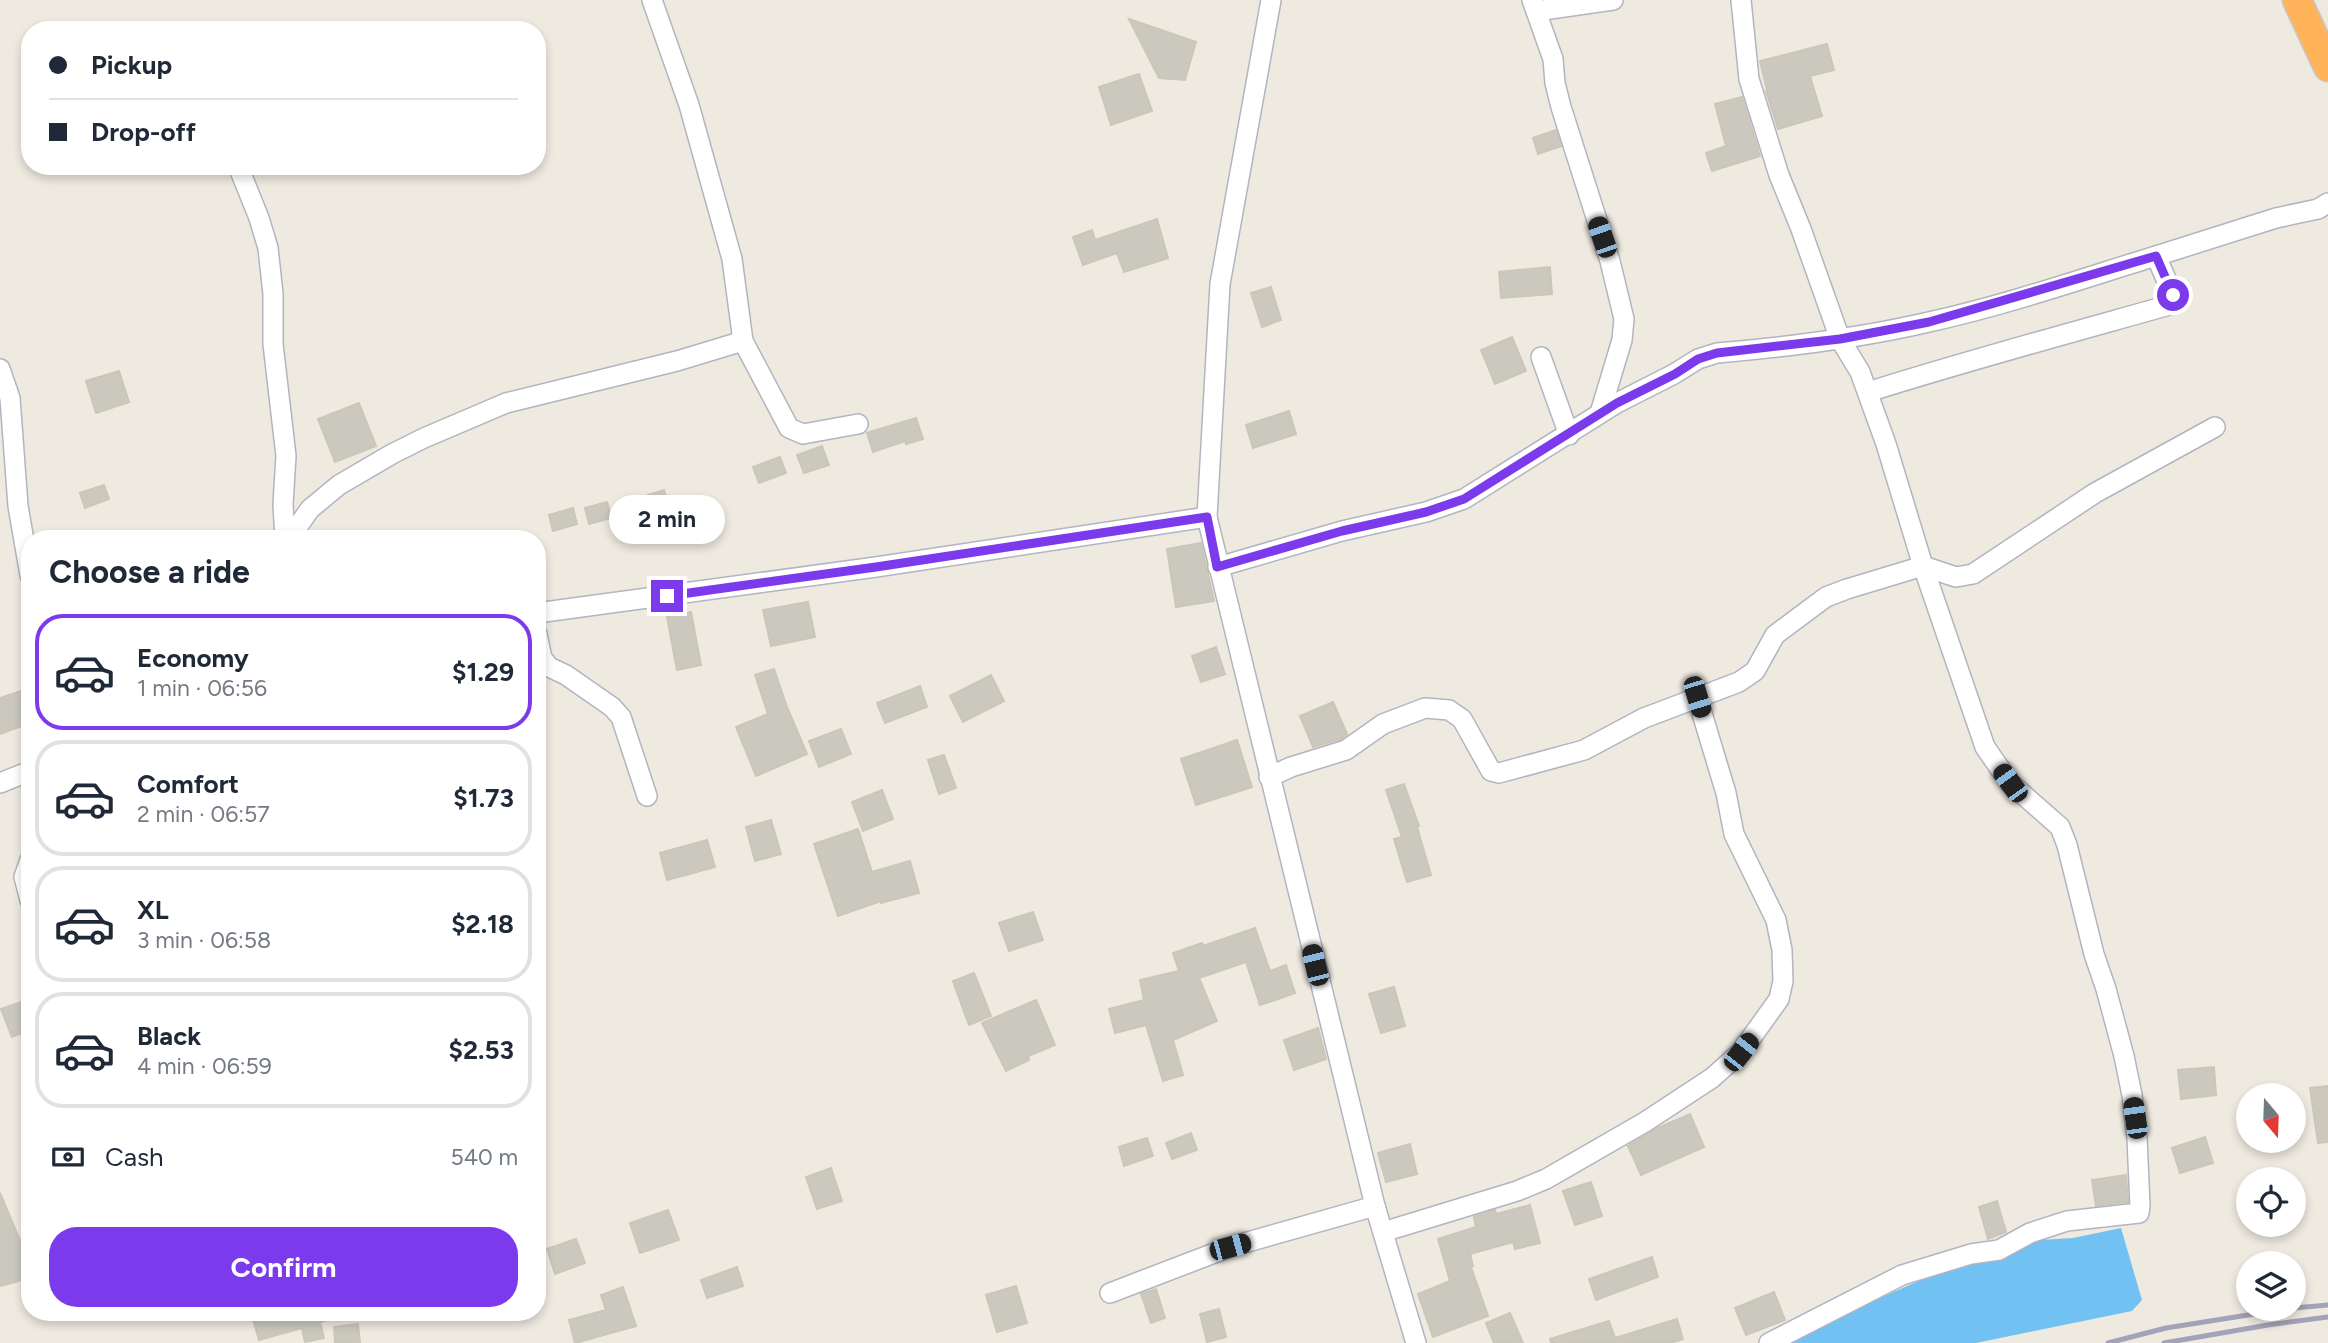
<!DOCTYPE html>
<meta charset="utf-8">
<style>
body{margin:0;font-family:Figtree,sans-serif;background:#f2f2f3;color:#1f2937;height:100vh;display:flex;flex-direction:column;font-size:26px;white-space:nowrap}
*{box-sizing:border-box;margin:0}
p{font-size:23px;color:#747a83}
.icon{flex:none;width:38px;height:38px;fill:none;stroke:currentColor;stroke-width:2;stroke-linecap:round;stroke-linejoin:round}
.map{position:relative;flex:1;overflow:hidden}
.details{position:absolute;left:21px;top:530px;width:525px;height:791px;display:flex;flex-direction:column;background:#fff;border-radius:28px;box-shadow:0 4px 10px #0003}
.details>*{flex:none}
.top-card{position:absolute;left:21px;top:21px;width:525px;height:154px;border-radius:28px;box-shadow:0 4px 10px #0003;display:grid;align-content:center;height:154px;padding:0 28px;background:#fff}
.needle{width:46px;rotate:161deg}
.tools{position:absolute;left:2236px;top:1083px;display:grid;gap:14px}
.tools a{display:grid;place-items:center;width:70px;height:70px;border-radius:50%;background:#fff;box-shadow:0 4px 10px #0003;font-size:35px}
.end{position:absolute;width:32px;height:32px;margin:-16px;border:9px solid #7c3aed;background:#fff;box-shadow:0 0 0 4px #fff}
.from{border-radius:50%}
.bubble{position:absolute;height:49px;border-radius:24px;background:#fff;box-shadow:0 4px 10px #0003;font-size:23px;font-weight:700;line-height:49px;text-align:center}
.car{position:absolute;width:21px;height:42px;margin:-21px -10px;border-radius:9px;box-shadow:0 0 5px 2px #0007;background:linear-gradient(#222 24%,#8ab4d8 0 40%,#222 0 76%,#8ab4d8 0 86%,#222 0)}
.top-card b{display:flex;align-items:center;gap:24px;height:66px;font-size:26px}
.top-card b+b{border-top:2px solid #e0e1e3}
.top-card i{width:18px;height:18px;background:#1f2937}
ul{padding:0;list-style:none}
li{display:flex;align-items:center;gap:21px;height:116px;margin:0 14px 10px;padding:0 14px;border:4px solid #e0e1e3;border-radius:28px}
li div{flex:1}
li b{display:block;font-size:26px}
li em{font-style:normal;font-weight:700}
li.active{border-color:#7c3aed}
li>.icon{width:63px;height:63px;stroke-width:1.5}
h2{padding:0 28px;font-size:32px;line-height:84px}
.pay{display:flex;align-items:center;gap:18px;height:77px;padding:0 28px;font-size:26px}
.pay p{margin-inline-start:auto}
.primary-button{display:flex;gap:14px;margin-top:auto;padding:14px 28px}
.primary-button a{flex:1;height:80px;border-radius:28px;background:#7c3aed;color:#fff;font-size:28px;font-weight:700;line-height:80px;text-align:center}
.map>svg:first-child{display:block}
.water{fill:#71c2f2}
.building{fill:#cbc8be;stroke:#cbc6b9;stroke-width:2}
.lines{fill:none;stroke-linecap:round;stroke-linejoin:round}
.minor-casing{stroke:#b3b4c1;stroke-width:22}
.highway-casing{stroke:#c8c8c8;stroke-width:31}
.minor{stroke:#fff;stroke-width:19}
.highway{stroke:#ffb35a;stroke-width:28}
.rail{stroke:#a2a3b8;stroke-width:5}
.route{stroke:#7c3aed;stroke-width:9}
</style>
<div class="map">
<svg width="2328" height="1343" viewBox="0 0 2328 1343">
<rect width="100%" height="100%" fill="#efeae0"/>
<polygon class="water" points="2121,1228 2142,1300 2132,1311 1976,1343 1777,1343 1969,1259 2008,1252 2040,1240 2073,1238"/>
<g class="building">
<polygon points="1129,19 1196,42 1185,80 1159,78"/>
<polygon points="1827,44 1834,70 1810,76 1822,116 1778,129 1766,91 1767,90 1760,61"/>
<polygon points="1139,74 1152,111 1111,125 1099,87"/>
<polygon points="1742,97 1760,156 1712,171 1706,153 1726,146 1715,104"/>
<polygon points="1556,130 1561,146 1538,154 1533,138"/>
<polygon points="1157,219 1168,258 1124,272 1117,253 1083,265 1073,237 1092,230 1095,240"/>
<polygon points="1550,267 1552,294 1501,298 1499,272"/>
<polygon points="1271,287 1281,320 1262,327 1251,293"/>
<polygon points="1512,337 1526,371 1495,384 1481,350"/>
<polygon points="119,371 129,402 96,413 86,381"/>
<polygon points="359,403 376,446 335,462 318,419"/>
<polygon points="1289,411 1296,434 1253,448 1246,425"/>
<polygon points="916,418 923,439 906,444 905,441 873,452 867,433"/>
<polygon points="822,446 829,465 804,473 797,455"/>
<polygon points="780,457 786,473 759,483 753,467"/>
<polygon points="104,485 109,499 85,508 80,493"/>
<polygon points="664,490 670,509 648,516 642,497"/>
<polygon points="607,502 611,518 589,524 585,508"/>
<polygon points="573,508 577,524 553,531 549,515"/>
<polygon points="1201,543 1214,601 1176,607 1167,549"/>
<polygon points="808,602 815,637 771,646 763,610"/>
<polygon points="691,612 701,665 677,670 667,617"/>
<polygon points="1216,647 1225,674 1201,682 1192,656"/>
<polygon points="774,669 787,707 807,754 756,776 736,727 768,714 755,675"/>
<polygon points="991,675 1004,701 963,722 950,696"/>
<polygon points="920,686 927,707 885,723 877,703"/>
<polygon points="30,688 30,723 0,734 0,698"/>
<polygon points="1333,702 1347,734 1341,739 1313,747 1300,716"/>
<polygon points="841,729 851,754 819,767 809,741"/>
<polygon points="1237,740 1252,787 1196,805 1181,759"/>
<polygon points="944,755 956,788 939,794 928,760"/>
<polygon points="1404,784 1419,826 1417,827 1431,875 1407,882 1394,839 1402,837 1386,790"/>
<polygon points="882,790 893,819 863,831 852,802"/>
<polygon points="771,820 781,854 755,861 746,827"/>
<polygon points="858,829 872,872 910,861 919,893 881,903 881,901 838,916 814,844"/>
<polygon points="707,840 715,867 667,880 660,853"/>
<polygon points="1033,912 1043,940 1009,951 999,923"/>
<polygon points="1255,928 1270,971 1286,965 1295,993 1260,1005 1246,962 1199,978 1217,1021 1173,1040 1183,1075 1163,1081 1146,1025 1115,1033 1109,1009 1144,1000 1140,980 1179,971 1173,953 1202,943 1203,946"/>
<polygon points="974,973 991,1016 969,1025 953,981"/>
<polygon points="1394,987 1405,1026 1381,1033 1369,994"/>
<polygon points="30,999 30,1030 12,1037 1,1009"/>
<polygon points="1036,1000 1055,1045 1028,1056 1029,1060 1006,1071 982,1023"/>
<polygon points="1318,1028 1326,1059 1294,1070 1284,1040"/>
<polygon points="2214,1067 2216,1095 2181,1099 2178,1070"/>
<polygon points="2328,1086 2328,1142 2318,1143 2310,1088"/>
<polygon points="1690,1114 1704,1147 1641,1175 1628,1146 1658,1128"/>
<polygon points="1191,1133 1197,1150 1172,1159 1166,1143"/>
<polygon points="2205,1137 2213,1163 2180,1173 2172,1148"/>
<polygon points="1147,1138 1153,1156 1124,1166 1119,1147"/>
<polygon points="1410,1144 1417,1174 1386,1182 1378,1153"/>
<polygon points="831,1168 842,1201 817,1209 806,1177"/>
<polygon points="2126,1175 2128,1202 2096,1206 2092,1180"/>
<polygon points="1591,1182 1602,1216 1575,1225 1563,1191"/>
<polygon points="0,1193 24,1250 30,1249 30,1278 0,1286"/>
<polygon points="1997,1201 2006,1232 1988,1239 1979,1207"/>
<polygon points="1530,1205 1540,1243 1515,1249 1513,1242 1470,1254 1473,1266 1471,1267 1488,1316 1433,1337 1418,1294 1450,1281 1438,1239 1476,1227 1474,1217 1495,1210 1496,1214"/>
<polygon points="668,1210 679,1240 640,1253 630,1223"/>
<polygon points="576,1239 585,1263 555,1274 547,1249"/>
<polygon points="1652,1257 1658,1277 1596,1300 1589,1279"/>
<polygon points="737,1267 743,1286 707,1298 701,1280"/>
<polygon points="1016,1286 1027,1323 997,1332 986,1295"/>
<polygon points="623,1287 636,1326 575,1343 569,1320 606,1310 601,1295"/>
<polygon points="1156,1289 1165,1318 1151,1323 1141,1294"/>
<polygon points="1774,1292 1785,1320 1746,1335 1735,1308"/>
<polygon points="1219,1309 1226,1337 1207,1342 1200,1314"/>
<polygon points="251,1312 338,1312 338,1317 320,1322 324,1338 305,1342 302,1328 259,1340"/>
<polygon points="1510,1313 1523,1343 1494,1343 1486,1323"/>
<polygon points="1677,1319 1683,1339 1671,1343 1551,1343 1550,1339 1609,1321 1615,1338"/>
<polygon points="358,1324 360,1343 335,1343 334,1327"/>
</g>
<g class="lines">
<defs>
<g id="minor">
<polyline points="1271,0 1220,284 1207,517 1375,1206 1416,1343"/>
<polyline points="1532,0 1553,59 1555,83 1561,107 1610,261 1624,319 1622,340 1600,413"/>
<polyline points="1741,0 1749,79 1779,175 1801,229 1840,339 1860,372 1886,444 1923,566 1985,747 2010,783 2060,827 2067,845 2094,954 2106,989 2124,1056 2132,1095 2137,1138 2140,1206 2139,1213 2067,1221 2030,1233 1999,1250 1971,1254 1902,1275 1769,1343"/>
<polyline points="1536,11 1613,0"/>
<polyline points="238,166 259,218 268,248 273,294 273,344 286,456 283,504 285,539"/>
<polyline points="743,341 789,428 803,434 858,424"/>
<polyline points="1541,357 1569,435"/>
<polyline points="0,369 10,398 18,506 30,575"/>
<path d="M1868,392C1966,361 2066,334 2166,306L2173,302V295L2156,256L2276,218L2318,209L2328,203"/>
<polyline points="289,539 310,509 339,485 392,454 424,438 506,403 677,361 743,341 732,259 689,105 652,0"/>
<path d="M1218,567L1342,531L1426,512L1464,499L1617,403L1674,374L1698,359L1717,353C1788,347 1860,338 1929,322C2006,305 2081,279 2156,256"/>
<polyline points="537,613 876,567 1207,517"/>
<polyline points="537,634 542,658 549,667 566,675 612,707 621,717 647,796"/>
<polyline points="1269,777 1291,767 1346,750 1383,724 1425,708 1449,710 1462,719 1491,771 1499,773 1584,750 1644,718 1739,682 1755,671 1775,635 1826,597 1847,589 1923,566 1956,577 1973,574 2095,493 2215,427"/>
<polyline points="0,783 30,771"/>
<polyline points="30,860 24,877 30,900"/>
<polyline points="1383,1232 1517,1191 1546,1179 1645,1122 1712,1078 1741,1052 1779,999 1783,981 1782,950 1776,920 1734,834 1726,793 1697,697"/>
<polyline points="1110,1293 1230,1247 1375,1206"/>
</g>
<polyline id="highway" points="2297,0 2328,67"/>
</defs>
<use href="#minor" class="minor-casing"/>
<use href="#highway" class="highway-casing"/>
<use href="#minor" class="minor"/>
<use href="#highway" class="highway"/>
<g class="rail">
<polyline points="2294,1308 2328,1305"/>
<polyline points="2108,1343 2166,1328 2286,1309"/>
<polyline points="2164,1343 2268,1325 2328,1317"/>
</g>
</g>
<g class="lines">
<polyline class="route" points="667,596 876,567 1207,517 1217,567 1342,531 1426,512 1464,499 1617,403 1675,374 1698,359 1717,353 1840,339 1929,322 2156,256 2173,295"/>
</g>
</svg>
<div class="tools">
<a><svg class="needle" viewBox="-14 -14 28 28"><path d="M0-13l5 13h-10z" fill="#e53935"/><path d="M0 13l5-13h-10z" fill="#747a83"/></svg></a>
<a><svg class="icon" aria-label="locate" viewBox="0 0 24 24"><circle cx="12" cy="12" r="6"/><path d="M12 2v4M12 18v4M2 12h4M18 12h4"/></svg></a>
<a><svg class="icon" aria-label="layers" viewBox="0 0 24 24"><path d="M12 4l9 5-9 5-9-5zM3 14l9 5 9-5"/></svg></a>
</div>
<i class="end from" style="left:2173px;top:295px"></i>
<i class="end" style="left:667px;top:596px"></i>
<div class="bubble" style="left:609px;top:495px;width:116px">2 min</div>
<i class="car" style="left:1602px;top:237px;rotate:341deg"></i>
<i class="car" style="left:1697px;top:697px;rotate:163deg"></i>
<i class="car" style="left:2010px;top:783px;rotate:324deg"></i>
<i class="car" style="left:1315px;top:965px;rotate:346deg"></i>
<i class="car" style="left:1741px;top:1052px;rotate:38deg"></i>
<i class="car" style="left:2135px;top:1118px;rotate:352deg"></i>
<i class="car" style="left:1230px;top:1247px;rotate:75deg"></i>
<div class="top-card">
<b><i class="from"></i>Pickup</b>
<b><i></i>Drop-off</b>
</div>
<section class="details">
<h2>Choose a ride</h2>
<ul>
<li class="active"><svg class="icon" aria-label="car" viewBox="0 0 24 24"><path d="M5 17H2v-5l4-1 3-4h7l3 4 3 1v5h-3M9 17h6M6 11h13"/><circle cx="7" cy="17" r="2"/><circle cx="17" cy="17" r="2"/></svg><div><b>Economy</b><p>1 min · 06:56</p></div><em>$1.29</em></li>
<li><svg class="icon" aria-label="car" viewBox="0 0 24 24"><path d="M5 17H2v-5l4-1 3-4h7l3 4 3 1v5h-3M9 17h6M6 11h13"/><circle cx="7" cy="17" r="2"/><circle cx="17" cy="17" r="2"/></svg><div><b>Comfort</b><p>2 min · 06:57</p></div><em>$1.73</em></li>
<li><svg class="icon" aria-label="car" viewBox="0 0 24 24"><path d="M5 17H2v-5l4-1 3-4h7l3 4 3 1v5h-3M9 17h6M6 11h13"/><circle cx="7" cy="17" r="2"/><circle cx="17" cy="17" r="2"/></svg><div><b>XL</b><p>3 min · 06:58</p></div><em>$2.18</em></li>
<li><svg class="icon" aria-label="car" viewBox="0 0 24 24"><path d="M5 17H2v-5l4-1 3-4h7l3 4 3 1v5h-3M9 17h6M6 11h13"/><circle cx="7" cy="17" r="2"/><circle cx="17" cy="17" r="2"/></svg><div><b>Black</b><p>4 min · 06:59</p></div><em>$2.53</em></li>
</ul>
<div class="pay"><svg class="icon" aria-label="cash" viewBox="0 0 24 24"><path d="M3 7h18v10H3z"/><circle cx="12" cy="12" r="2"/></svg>Cash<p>540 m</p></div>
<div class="primary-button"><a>Confirm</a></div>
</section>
</div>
